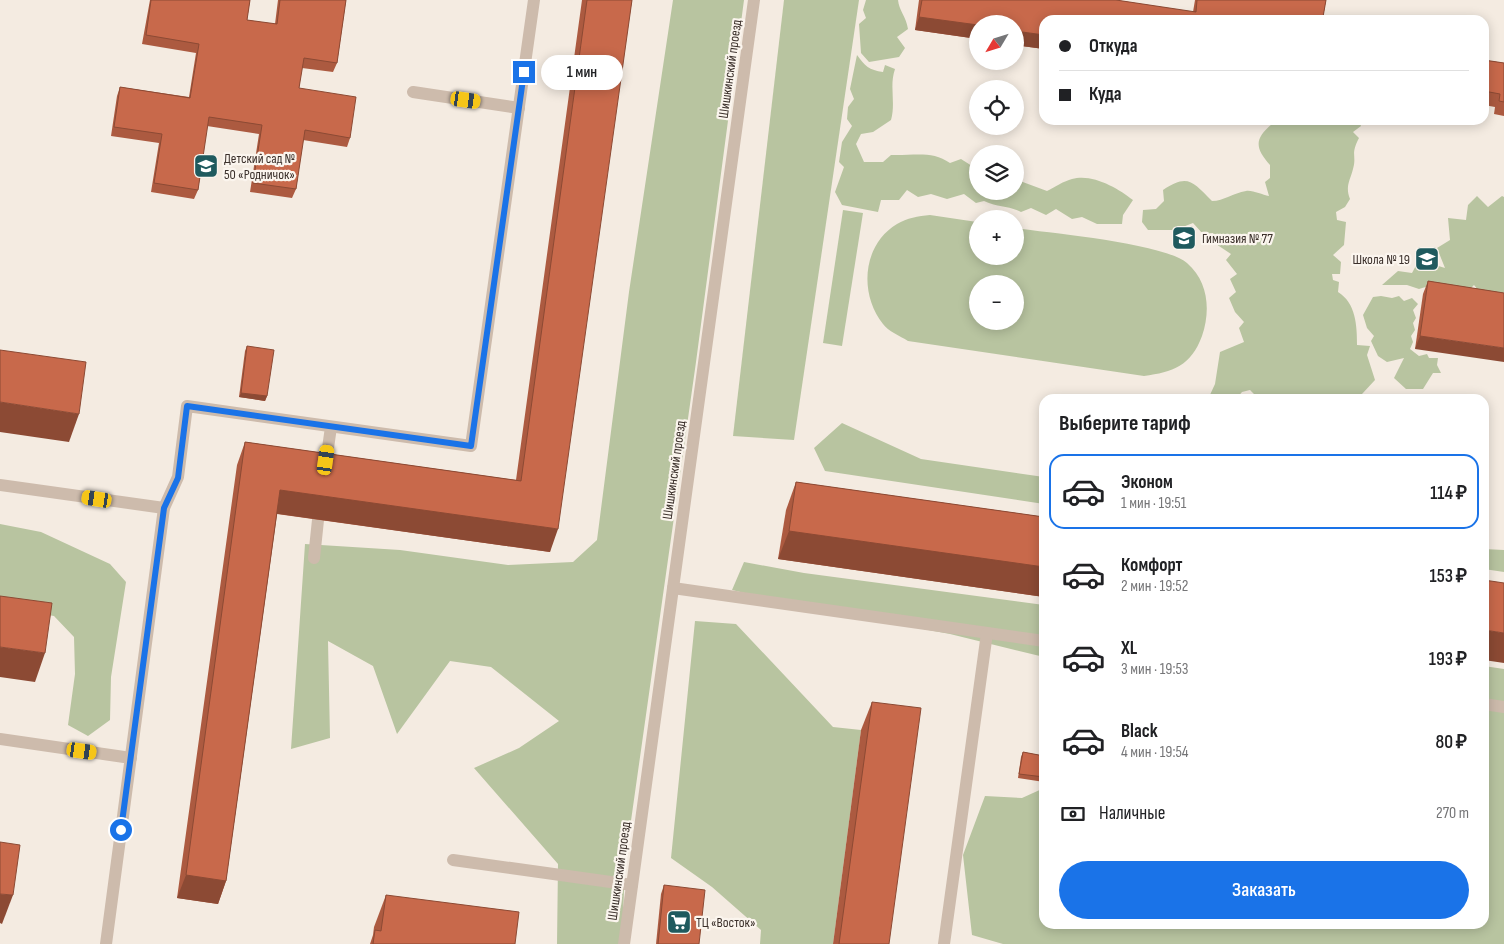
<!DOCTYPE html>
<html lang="ru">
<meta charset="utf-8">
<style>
body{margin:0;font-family:"Sofia Sans Condensed",sans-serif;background:#f2f2f2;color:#202124;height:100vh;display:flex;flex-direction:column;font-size:19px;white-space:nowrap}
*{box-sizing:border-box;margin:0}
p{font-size:16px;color:#757577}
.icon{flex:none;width:28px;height:28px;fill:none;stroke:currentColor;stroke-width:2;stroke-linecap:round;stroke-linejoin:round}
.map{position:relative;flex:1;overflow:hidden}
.panel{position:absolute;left:1039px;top:394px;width:450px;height:535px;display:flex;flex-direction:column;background:#fff;border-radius:15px;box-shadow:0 2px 12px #0003}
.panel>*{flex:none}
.hud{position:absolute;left:1039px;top:15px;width:450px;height:110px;border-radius:15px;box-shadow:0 2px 12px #0003;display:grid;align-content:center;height:110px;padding:0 20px;background:#fff}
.needle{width:32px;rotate:232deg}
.tools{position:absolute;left:969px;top:15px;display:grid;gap:10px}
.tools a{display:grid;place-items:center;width:55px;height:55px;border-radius:50%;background:#fff;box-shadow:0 2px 12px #0003;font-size:25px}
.end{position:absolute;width:22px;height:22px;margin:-11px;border:6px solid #1a73e8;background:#fff;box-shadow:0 0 0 2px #fff}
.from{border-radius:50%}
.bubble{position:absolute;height:35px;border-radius:18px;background:#fff;box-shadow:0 2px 12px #0003;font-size:16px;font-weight:600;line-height:35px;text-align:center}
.car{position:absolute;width:15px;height:30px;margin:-15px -8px;border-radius:6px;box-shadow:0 0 4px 1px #0007;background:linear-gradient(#f5c518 24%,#345 0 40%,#f5c518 0 76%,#345 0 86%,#f5c518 0)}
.hud b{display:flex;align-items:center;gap:18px;height:48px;font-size:19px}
.hud b+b{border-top:1px solid #e0e0e0}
.hud i{width:12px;height:12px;background:#202124}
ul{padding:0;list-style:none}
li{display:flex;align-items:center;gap:15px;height:75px;margin:0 10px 8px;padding:0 10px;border:2px solid transparent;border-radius:15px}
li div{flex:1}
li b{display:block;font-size:19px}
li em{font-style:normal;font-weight:600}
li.active{border-color:#1a73e8}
li>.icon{width:45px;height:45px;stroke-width:1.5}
h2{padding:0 20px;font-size:22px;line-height:60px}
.pay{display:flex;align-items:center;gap:12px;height:55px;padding:0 20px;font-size:19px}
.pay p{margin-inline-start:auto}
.action{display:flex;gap:10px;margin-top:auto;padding:10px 20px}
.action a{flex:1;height:58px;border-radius:30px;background:#1a73e8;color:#fff;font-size:20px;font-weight:600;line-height:58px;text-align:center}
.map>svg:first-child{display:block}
.green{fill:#b8c4a0;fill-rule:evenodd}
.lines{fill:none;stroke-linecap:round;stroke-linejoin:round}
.minor{stroke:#cdbbac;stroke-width:12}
.wall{fill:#ac5a40}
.shaded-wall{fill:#8c4a34}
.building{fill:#c8694b;stroke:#8c4a34}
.route{stroke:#1a73e8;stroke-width:6}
.labels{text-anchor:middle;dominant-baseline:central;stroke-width:4.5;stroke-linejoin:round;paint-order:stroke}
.street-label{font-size:14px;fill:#3b302b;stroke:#fbf5ee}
.poi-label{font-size:14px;fill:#3b302b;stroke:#fbf5ee;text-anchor:start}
</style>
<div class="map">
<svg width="1504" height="944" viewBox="0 0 1504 944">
<rect width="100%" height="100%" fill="#f4ebe1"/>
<g class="green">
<polygon points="673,0 744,0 696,362 625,863 622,944 557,944 558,864 474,768 519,748 559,721 491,667 450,661 397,734 373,666 328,641 330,738 291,749 305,544 400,550 508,565 573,562 597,540 629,292"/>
<polygon points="784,0 859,0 794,440 733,436"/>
<path d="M866,0H898C899,11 906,16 908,29L897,37L905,48L899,57L869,62L861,53L859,24L866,18L863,10Z"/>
<path d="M857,55C865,66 869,70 883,72L885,65L895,69C889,86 896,102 891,120L873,132L861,134L856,144L864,162H883L891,155C912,156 932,150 950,163L961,159L972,166L977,165L978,191H1015V179L1047,191C1055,187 1064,181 1072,179C1092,173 1118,188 1133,200L1123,215L1122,224H1097L1082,217L1072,219L1056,209L1046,215L1031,208L1021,212C1007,205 999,208 984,201L976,203L964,194L947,199L931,194L918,197L907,190L899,200H881L878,212L842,205L835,192L844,167L839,162L842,142L852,126L847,119L848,107L854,99L850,89Z"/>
<path d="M1270,120H1315L1323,125L1332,121L1341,124L1343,120H1359L1361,126L1353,132L1359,138C1350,155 1357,155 1353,169C1350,181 1345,186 1350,199L1345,207L1336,212L1337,220L1346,222L1344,245L1333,255L1341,262L1340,274H1332L1333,280L1339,282L1338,292C1356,303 1357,326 1357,345L1370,346L1367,355L1375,380L1362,394L1361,399H1259L1250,390L1242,392L1236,399L1209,397L1215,384L1220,352L1244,342L1239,328L1244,322L1235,312L1229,298L1236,292L1230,279L1237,274L1226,260L1231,254L1213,242V233L1203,234L1193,223L1175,230H1148L1142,222L1143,210L1156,209L1164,201L1163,190C1188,173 1193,182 1212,201C1224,201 1233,193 1246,191C1253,190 1262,195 1269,196L1265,182L1270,178V165C1255,148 1254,139 1272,124Z"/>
<polygon points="1477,196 1488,207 1502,196 1504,197 1504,292 1499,299 1482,295 1474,285 1465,294 1432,285 1419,289 1407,285 1382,285 1398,271 1412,273 1419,260 1445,268 1437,248 1450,240 1448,218 1466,220 1468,205"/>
<polygon points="843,210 863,213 842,346 823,343"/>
<path d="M930,215L977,222L978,256H1015V228C1051,233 1163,243 1187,263C1208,281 1211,310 1202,336C1191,366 1173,372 1144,376L908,341C900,336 888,331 883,324C859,294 862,245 897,224C907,218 918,216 930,215ZM978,284H1015V321H978Z"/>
<polygon points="1381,296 1392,298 1399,296 1404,301 1412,298 1418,304 1413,310 1416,318 1413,323 1415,330 1411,336 1413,342 1410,349 1419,356 1427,354 1429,358 1438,358 1437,365 1441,373 1433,373 1423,389 1406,389 1394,378 1404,358 1387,362 1378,356 1371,341 1374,336 1367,328 1363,315 1373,297"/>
<polygon points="842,423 921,459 1044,477 1044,504 825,471 814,448"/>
<polygon points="0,524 41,532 110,564 126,582 111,677 110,720 88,736 68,725 75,674 74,637 54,616 0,607"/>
<polygon points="1484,549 1504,550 1504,572 1484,569"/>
<polygon points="744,562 804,573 1044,605 1044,657 950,634 799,606 732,590"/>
<polygon points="695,621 736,624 833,727 861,730 833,944 760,944 761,930 712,887 671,858"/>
<polygon points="1484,666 1504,669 1504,944 1003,944 972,935 963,855 985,796 1022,798 1044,788 1044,924 1484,924"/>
</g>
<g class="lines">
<g class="minor">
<polyline points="413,92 519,108"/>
<polyline points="325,469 331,427"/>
<polyline points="0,485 164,508"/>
<polyline points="314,558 318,520"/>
<polyline points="673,588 1044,641"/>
<polyline points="1484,704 1504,707"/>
<polyline points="0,739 131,758"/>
<polyline points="453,860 632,885"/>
<polyline points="106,944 164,508 178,477 187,406 471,446 534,0"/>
<polyline points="624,944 754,0"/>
<polyline points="944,944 987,633"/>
</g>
</g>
<g class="wall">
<polygon points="150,0 250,0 247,20 275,24 278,0 346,0 337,63 333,72 302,68 299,88 350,138 347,147 303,140 296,189 292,198 250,192 259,134 207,126 198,190 194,199 151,192 159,143 111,136 117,96 120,87 189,97 196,53 142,44"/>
<polygon points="582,0 632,0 550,552 277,514 226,881 218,904 177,898 237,465 245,442 516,480"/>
<polygon points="919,0 1116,0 1193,12 1195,0 1326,0 1323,17 1044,20 1044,49 1015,45 978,24 978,39 915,30"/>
<polygon points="1484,60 1504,63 1504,116 1494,114 1495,107 1484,105"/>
<polygon points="1428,281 1504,293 1415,349 1423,294"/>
<polygon points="247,346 267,396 265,401 239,397 245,351"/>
<polygon points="796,482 1044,517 1044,597 778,559 786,510"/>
<polygon points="872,702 889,944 833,944 861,730"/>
<polygon points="1023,752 1044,756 1044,782 1018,778 1021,757"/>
<polygon points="664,885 699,944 656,944 661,894"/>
<polygon points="386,895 515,944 370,944 373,935 374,927"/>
</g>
<g class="shaded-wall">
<polygon points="919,17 978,25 978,39 915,30"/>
<polygon points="1015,31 1044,35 1044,49 1015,45"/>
<polygon points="1420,336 1504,348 1504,362 1415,349"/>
<polygon points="241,393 267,396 265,401 239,397"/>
<polygon points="0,402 79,414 69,442 0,432"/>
<polygon points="280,490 558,529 550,552 272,513"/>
<polygon points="789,531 1044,567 1044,597 778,559"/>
<polygon points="1484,630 1504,633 1504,663 1484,660"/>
<polygon points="0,647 45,653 35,682 0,677"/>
<polygon points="186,875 226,881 218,904 177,898"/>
<polygon points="0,894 13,895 2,924 0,923"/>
</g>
<g class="building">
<polygon points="151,0 250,0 247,20 277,24 280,0 346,0 337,63 304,58 299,88 356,97 350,138 305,130 296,189 253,183 262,125 209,117 198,190 154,183 162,134 114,127 120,87 190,98 199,44 146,35"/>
<polygon points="587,0 632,0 558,529 280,490 226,881 186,875 245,442 521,481"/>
<polygon points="922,0 1116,0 1196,12 1197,0 1326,0 1323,17 1341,20 1044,20 1044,35 1015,31 1015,24 978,24 978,25 919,17"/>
<polygon points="1484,60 1504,63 1504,102 1499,101 1500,94 1484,91"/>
<polygon points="1428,281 1504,293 1504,348 1420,336"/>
<polygon points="247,346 274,350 267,396 241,393"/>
<polygon points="0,350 86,362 79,414 0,402"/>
<polygon points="796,482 1044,517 1044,567 789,531"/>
<polygon points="1484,580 1504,583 1504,633 1484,630"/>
<polygon points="0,596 52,603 45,653 0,647"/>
<polygon points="872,702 921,708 889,944 839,944"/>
<polygon points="1023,752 1044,756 1044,777 1019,774"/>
<polygon points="0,842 20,845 13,895 0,894"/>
<polygon points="664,885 705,890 699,944 658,944"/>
<polygon points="386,895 519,912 515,944 373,944 375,930 381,931"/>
</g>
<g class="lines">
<polyline class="route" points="121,830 164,508 178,478 187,406 471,446 524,72"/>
</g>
<defs>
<symbol id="school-square" viewBox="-11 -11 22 22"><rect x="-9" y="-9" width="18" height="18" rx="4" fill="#1f5a5e" stroke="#fbf5ee"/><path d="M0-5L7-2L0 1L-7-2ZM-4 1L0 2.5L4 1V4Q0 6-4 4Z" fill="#fff"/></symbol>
<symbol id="supermarket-square" viewBox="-11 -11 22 22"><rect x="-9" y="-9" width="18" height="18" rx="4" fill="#1f5a5e" stroke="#fbf5ee"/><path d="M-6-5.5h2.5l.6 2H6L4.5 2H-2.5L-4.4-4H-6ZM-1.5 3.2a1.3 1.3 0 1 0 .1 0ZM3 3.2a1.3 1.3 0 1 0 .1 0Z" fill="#fff"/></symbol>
</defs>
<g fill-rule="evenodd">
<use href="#school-square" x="192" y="152" width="28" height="28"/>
<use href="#school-square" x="1170" y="224" width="28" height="28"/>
<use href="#school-square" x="1413" y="245" width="28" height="28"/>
<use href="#supermarket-square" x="665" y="908" width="28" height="28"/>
</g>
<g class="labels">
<g class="street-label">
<text transform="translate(730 69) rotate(-82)">Шишкинский проезд</text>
<text transform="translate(674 470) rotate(-82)">Шишкинский проезд</text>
<text transform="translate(619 871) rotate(-82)">Шишкинский проезд</text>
</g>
<g class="poi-label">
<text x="224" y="158">Детский сад №<tspan x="224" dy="16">50 «Родничок»</tspan></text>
<text x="1202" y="238">Гимназия № 77</text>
<text x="1410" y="259" text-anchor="end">Школа № 19</text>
<text x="696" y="922">ТЦ «Восток»</text>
</g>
</g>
</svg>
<div class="tools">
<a><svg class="needle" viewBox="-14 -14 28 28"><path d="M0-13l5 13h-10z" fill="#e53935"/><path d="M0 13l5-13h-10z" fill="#757577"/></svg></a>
<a><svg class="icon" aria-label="locate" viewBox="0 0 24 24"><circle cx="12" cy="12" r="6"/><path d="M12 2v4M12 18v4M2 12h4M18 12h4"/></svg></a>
<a><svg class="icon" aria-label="layers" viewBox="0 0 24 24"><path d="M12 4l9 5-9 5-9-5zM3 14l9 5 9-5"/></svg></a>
<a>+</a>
<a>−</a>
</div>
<i class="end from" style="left:121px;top:830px"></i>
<i class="end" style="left:524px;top:72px"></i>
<div class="bubble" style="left:541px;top:55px;width:82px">1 мин</div>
<i class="car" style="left:466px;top:100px;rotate:98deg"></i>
<i class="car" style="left:326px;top:460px;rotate:8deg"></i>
<i class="car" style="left:97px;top:499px;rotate:279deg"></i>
<i class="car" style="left:82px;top:751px;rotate:98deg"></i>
<div class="hud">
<b><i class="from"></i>Откуда</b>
<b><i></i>Куда</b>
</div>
<section class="panel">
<h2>Выберите тариф</h2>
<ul>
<li class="active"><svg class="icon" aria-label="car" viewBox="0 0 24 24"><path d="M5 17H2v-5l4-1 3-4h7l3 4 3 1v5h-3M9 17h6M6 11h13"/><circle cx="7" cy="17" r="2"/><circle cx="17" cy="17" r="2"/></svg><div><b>Эконом</b><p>1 мин · 19:51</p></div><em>114 ₽</em></li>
<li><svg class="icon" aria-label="car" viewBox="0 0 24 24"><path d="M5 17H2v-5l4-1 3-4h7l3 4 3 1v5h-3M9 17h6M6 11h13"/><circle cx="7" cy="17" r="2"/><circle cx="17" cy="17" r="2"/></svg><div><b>Комфорт</b><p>2 мин · 19:52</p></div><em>153 ₽</em></li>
<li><svg class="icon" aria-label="car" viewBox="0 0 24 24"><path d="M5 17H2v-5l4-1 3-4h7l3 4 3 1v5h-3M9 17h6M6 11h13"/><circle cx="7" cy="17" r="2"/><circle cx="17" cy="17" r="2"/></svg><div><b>XL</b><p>3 мин · 19:53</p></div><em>193 ₽</em></li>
<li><svg class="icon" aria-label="car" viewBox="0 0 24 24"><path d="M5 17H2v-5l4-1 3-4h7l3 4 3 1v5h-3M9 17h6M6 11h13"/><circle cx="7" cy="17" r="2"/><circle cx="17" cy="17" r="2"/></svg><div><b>Black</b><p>4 мин · 19:54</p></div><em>80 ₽</em></li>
</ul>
<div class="pay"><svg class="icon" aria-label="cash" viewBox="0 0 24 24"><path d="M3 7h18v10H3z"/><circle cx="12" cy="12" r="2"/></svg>Наличные<p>270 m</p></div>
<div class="action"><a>Заказать</a></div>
</section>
</div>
